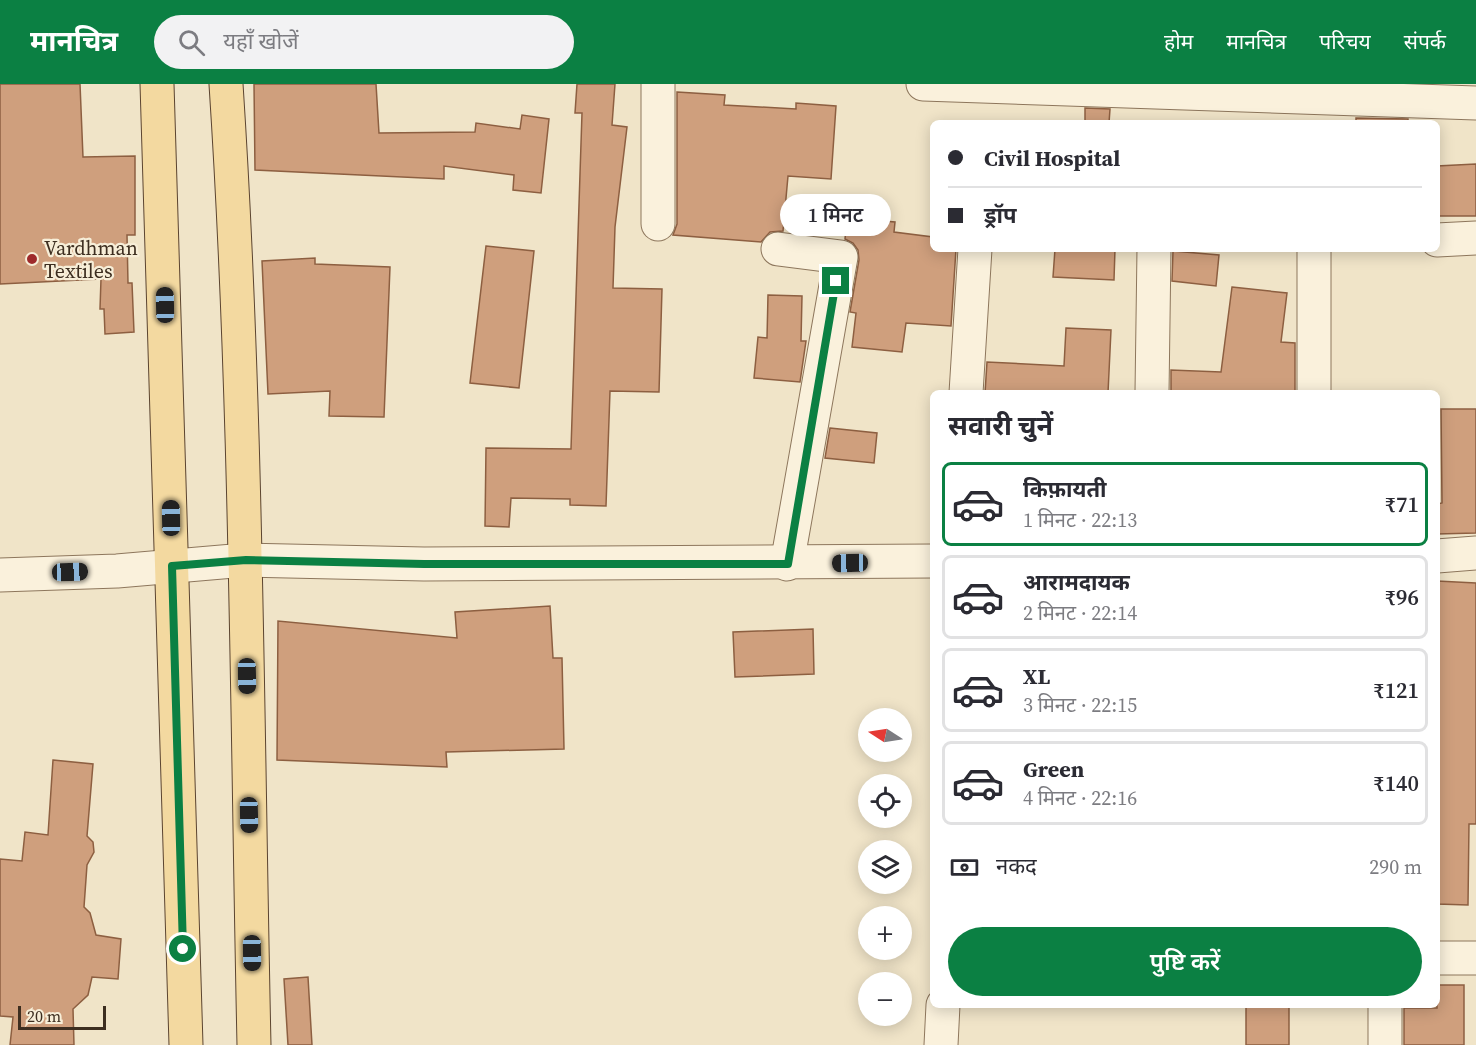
<!DOCTYPE html>
<html lang="hi">
<meta charset="utf-8">
<style>
body{margin:0;font-family:"Source Serif 4","Noto Sans Devanagari",serif;background:#f2f2f3;color:#2b2b33;height:100vh;display:flex;flex-direction:column;font-size:22px;white-space:nowrap}
*{box-sizing:border-box;margin:0}
p{font-size:20px;color:#7c7c81}
.icon{flex:none;width:33px;height:33px;fill:none;stroke:currentColor;stroke-width:2;stroke-linecap:round;stroke-linejoin:round}
.map{position:relative;flex:1;overflow:hidden}
.panel{position:absolute;left:930px;top:306px;width:510px;height:618px;display:flex;flex-direction:column;background:#fff;border-radius:9px;box-shadow:0 3px 15px #0003}
.panel>*{flex:none}
.top-card{position:absolute;left:930px;top:36px;width:510px;height:132px;border-radius:9px;box-shadow:0 3px 15px #0003;display:grid;align-content:center;height:132px;padding:0 18px;background:#fff}
.needle{width:39px;rotate:282deg}
.controls{position:absolute;left:858px;top:624px;display:grid;gap:12px}
.controls a{display:grid;place-items:center;width:54px;height:54px;border-radius:50%;background:#fff;box-shadow:0 3px 15px #0003;font-size:30px}
.scale{position:absolute;left:18px;bottom:15px;width:88px;box-sizing:border-box;padding-left:6px;border:3px solid #3d2e20;border-top:0;font-size:16px;line-height:21px;white-space:nowrap;color:#3d2e20;-webkit-text-stroke:4px #f7eed8;paint-order:stroke}
.end{position:absolute;width:27px;height:27px;margin:-14px;border:8px solid #0b8043;background:#fff;box-shadow:0 0 0 3px #fff}
.from{border-radius:50%}
.bubble{position:absolute;height:42px;border-radius:21px;background:#fff;box-shadow:0 3px 15px #0003;font-size:20px;font-weight:600;line-height:42px;text-align:center}
.car{position:absolute;width:18px;height:36px;margin:-18px -9px;border-radius:8px;box-shadow:0 0 4px 2px #0007;background:linear-gradient(#222 24%,#8ab4d8 0 40%,#222 0 76%,#8ab4d8 0 86%,#222 0)}
.top-card b{display:flex;align-items:center;gap:21px;height:57px;font-size:22px}
.top-card b+b{border-top:2px solid #e1e1e2}
.top-card i{width:15px;height:15px;background:#2b2b33}
ul{padding:0;list-style:none}
li{display:flex;align-items:center;gap:18px;height:84px;margin:0 12px 9px;padding:0 6px;border:3px solid #e1e1e2;border-radius:9px}
li div{flex:1}
li b{display:block;font-size:22px}
li em{font-style:normal;font-weight:600}
li.current{border-color:#0b8043}
li>.icon{width:54px;height:54px;stroke-width:1.5}
h2{padding:0 18px;font-size:27px;line-height:72px}
.pay{display:flex;align-items:center;gap:15px;height:66px;padding:0 18px;font-size:22px}
.pay p{margin-inline-start:auto}
.cta{display:flex;gap:12px;margin-top:auto;padding:12px 18px}
.cta a{flex:1;height:69px;border-radius:36px;background:#0b8043;color:#fff;font-size:24px;font-weight:600;line-height:69px;text-align:center}
header{display:flex;align-items:center;gap:36px;box-sizing:border-box;height:84px;padding:0 30px;background:#0b8043;color:#fff}
header strong{font-size:28px}
nav{display:flex;gap:33px;margin-inline-start:auto;font-size:21px}
.search{width:420px;height:54px;background:#f2f2f3;display:flex;align-items:center;gap:15px;box-sizing:border-box;padding:0 21px;border-radius:33px;color:#7c7c81;font-size:22px}
.map>svg:first-child{display:block}
.building{fill:#cf9f7d;stroke:#8d5f41;stroke-width:1.5}
.lines{fill:none;stroke-linecap:round;stroke-linejoin:round}
.minor-casing{stroke:#8d765c;stroke-width:35}
.major-casing{stroke:#5b4430;stroke-width:35}
.minor{stroke:#faf1dc;stroke-width:33}
.major{stroke:#f3d9a0;stroke-width:33}
.route{stroke:#0b8043;stroke-width:8}
.poi-dot{fill:#9e2a2b;stroke:#f7eed8;stroke-width:2}
.labels{text-anchor:middle;dominant-baseline:central;stroke-width:4.5;stroke-linejoin:round;paint-order:stroke}
.poi-label{font-size:20px;fill:#3d2e20;stroke:#f7eed8;text-anchor:start}
</style>
<header>
<strong>मानचित्र</strong>
<div class="search"><svg class="icon" aria-label="search" viewBox="0 0 24 24"><circle cx="10" cy="10" r="6"/><path d="M15 15l6 6"/></svg>यहाँ खोजें</div>
<nav><a>होम</a><a>मानचित्र</a><a>परिचय</a><a>संपर्क</a></nav>
</header>
<div class="map">
<svg width="1476" height="961" viewBox="0 0 1476 961">
<rect width="100%" height="100%" fill="#f0e4c8"/>
<g class="building">
<polygon points="0,0 80,0 83,73 135,72 135,151 127,151 128,199 132,199 134,248 105,250 104,225 100,225 101,195 0,200"/>
<polygon points="254,0 376,0 379,49 475,48 476,39 520,45 522,31 549,35 541,109 513,106 514,91 444,82 444,95 255,86"/>
<polygon points="577,0 615,0 612,41 627,43 615,143 613,204 662,205 659,308 610,307 606,422 570,421 570,415 511,414 509,443 485,442 486,364 571,365 582,29 575,29"/>
<polygon points="677,8 725,11 724,21 796,25 796,19 836,22 831,95 788,92 783,147 770,148 761,158 673,151 677,140"/>
<polygon points="1085,24 1110,25 1109,39 1085,39"/>
<polygon points="1356,34 1408,35 1408,39 1356,39"/>
<polygon points="1476,80 1476,132 1437,132 1437,82"/>
<polygon points="847,134 895,138 894,148 933,153 933,165 956,165 951,242 906,239 902,268 852,263 856,229 850,228 859,176 858,166 853,159 845,155"/>
<polygon points="486,162 534,167 519,304 470,299"/>
<polygon points="1055,165 1115,165 1114,196 1053,193"/>
<polygon points="1173,167 1219,171 1216,202 1172,197"/>
<polygon points="315,174 315,180 390,183 384,333 329,332 330,307 268,310 262,177"/>
<polygon points="1232,203 1287,209 1281,258 1295,259 1295,309 1171,309 1171,286 1221,288"/>
<polygon points="768,211 802,212 801,257 806,257 800,298 754,294 758,253 767,254"/>
<polygon points="1066,244 1111,246 1108,309 985,309 987,278 1064,282"/>
<polygon points="1441,325 1476,325 1476,449 1437,450 1437,420 1442,419"/>
<polygon points="830,344 877,349 874,379 825,374"/>
<polygon points="1437,497 1476,499 1476,740 1469,740 1468,821 1437,820"/>
<polygon points="550,522 553,574 562,574 564,665 446,668 447,683 277,676 278,537 457,554 455,528"/>
<polygon points="813,545 814,590 735,593 733,548"/>
<polygon points="53,676 93,680 87,752 93,758 94,768 87,781 84,823 90,829 96,851 121,855 118,895 92,893 88,911 73,925 74,961 10,961 13,933 0,932 0,775 22,777 25,748 48,751"/>
<polygon points="308,893 312,961 288,961 284,895"/>
<polygon points="1437,901 1464,901 1464,961 1404,961 1404,924 1437,924"/>
<rect x="1246" y="921" width="43" height="40"/>
</g>
<g class="lines">
<defs>
<g id="minor">
<polyline points="923,0 1476,19"/>
<polyline points="658,140 658,0"/>
<polyline points="1437,156 1476,154"/>
<polyline points="778,165 841,173 787,480"/>
<polyline points="966,309 975,165"/>
<polyline points="1152,309 1154,165"/>
<polyline points="1314,309 1314,165"/>
<polyline points="1437,472 1476,469"/>
<polyline points="0,491 117,487 245,476 424,480 933,477"/>
<polyline points="1437,874 1476,874"/>
<polyline points="1385,921 1385,961"/>
<polyline points="941,961 943,921"/>
</g>
<g id="major">
<polyline points="157,0 186,961"/>
<path d="M226,0C247,320 247,641 254,961"/>
</g>
</defs>
<use href="#minor" class="minor-casing"/>
<use href="#major" class="major-casing"/>
<use href="#minor" class="minor"/>
<use href="#major" class="major"/>
</g>
<g class="lines">
<polyline class="route" points="183,865 172,482 246,476 424,480 788,480 836,197"/>
</g>
<circle class="poi-dot" cx="32" cy="175" r="6"/>
<g class="labels">
<g class="poi-label">
<text x="44" y="164">Vardhman<tspan x="44" dy="23">Textiles</tspan></text>
</g>
</g>
</svg>
<div class="controls">
<a><svg class="needle" viewBox="-14 -14 28 28"><path d="M0-13l5 13h-10z" fill="#e53935"/><path d="M0 13l5-13h-10z" fill="#7c7c81"/></svg></a>
<a><svg class="icon" aria-label="locate" viewBox="0 0 24 24"><circle cx="12" cy="12" r="6"/><path d="M12 2v4M12 18v4M2 12h4M18 12h4"/></svg></a>
<a><svg class="icon" aria-label="layers" viewBox="0 0 24 24"><path d="M12 4l9 5-9 5-9-5zM3 14l9 5 9-5"/></svg></a>
<a>+</a>
<a>−</a>
</div>
<div class="scale">20 m</div>
<i class="end from" style="left:183px;top:865px"></i>
<i class="end" style="left:836px;top:197px"></i>
<div class="bubble" style="left:780px;top:110px;width:111px">1 मिनट</div>
<i class="car" style="left:165px;top:221px;rotate:359deg"></i>
<i class="car" style="left:171px;top:434px;rotate:359deg"></i>
<i class="car" style="left:850px;top:479px;rotate:269deg"></i>
<i class="car" style="left:70px;top:488px;rotate:88deg"></i>
<i class="car" style="left:247px;top:592px;rotate:179deg"></i>
<i class="car" style="left:249px;top:731px;rotate:179deg"></i>
<i class="car" style="left:252px;top:869px;rotate:179deg"></i>
<div class="top-card">
<b><i class="from"></i>Civil Hospital</b>
<b><i></i>ड्रॉप</b>
</div>
<section class="panel">
<h2>सवारी चुनें</h2>
<ul>
<li class="current"><svg class="icon" aria-label="car" viewBox="0 0 24 24"><path d="M5 17H2v-5l4-1 3-4h7l3 4 3 1v5h-3M9 17h6M6 11h13"/><circle cx="7" cy="17" r="2"/><circle cx="17" cy="17" r="2"/></svg><div><b>किफ़ायती</b><p>1 मिनट · 22:13</p></div><em>₹71</em></li>
<li><svg class="icon" aria-label="car" viewBox="0 0 24 24"><path d="M5 17H2v-5l4-1 3-4h7l3 4 3 1v5h-3M9 17h6M6 11h13"/><circle cx="7" cy="17" r="2"/><circle cx="17" cy="17" r="2"/></svg><div><b>आरामदायक</b><p>2 मिनट · 22:14</p></div><em>₹96</em></li>
<li><svg class="icon" aria-label="car" viewBox="0 0 24 24"><path d="M5 17H2v-5l4-1 3-4h7l3 4 3 1v5h-3M9 17h6M6 11h13"/><circle cx="7" cy="17" r="2"/><circle cx="17" cy="17" r="2"/></svg><div><b>XL</b><p>3 मिनट · 22:15</p></div><em>₹121</em></li>
<li><svg class="icon" aria-label="car" viewBox="0 0 24 24"><path d="M5 17H2v-5l4-1 3-4h7l3 4 3 1v5h-3M9 17h6M6 11h13"/><circle cx="7" cy="17" r="2"/><circle cx="17" cy="17" r="2"/></svg><div><b>Green</b><p>4 मिनट · 22:16</p></div><em>₹140</em></li>
</ul>
<div class="pay"><svg class="icon" aria-label="cash" viewBox="0 0 24 24"><path d="M3 7h18v10H3z"/><circle cx="12" cy="12" r="2"/></svg>नकद<p>290 m</p></div>
<div class="cta"><a>पुष्टि करें</a></div>
</section>
</div>
